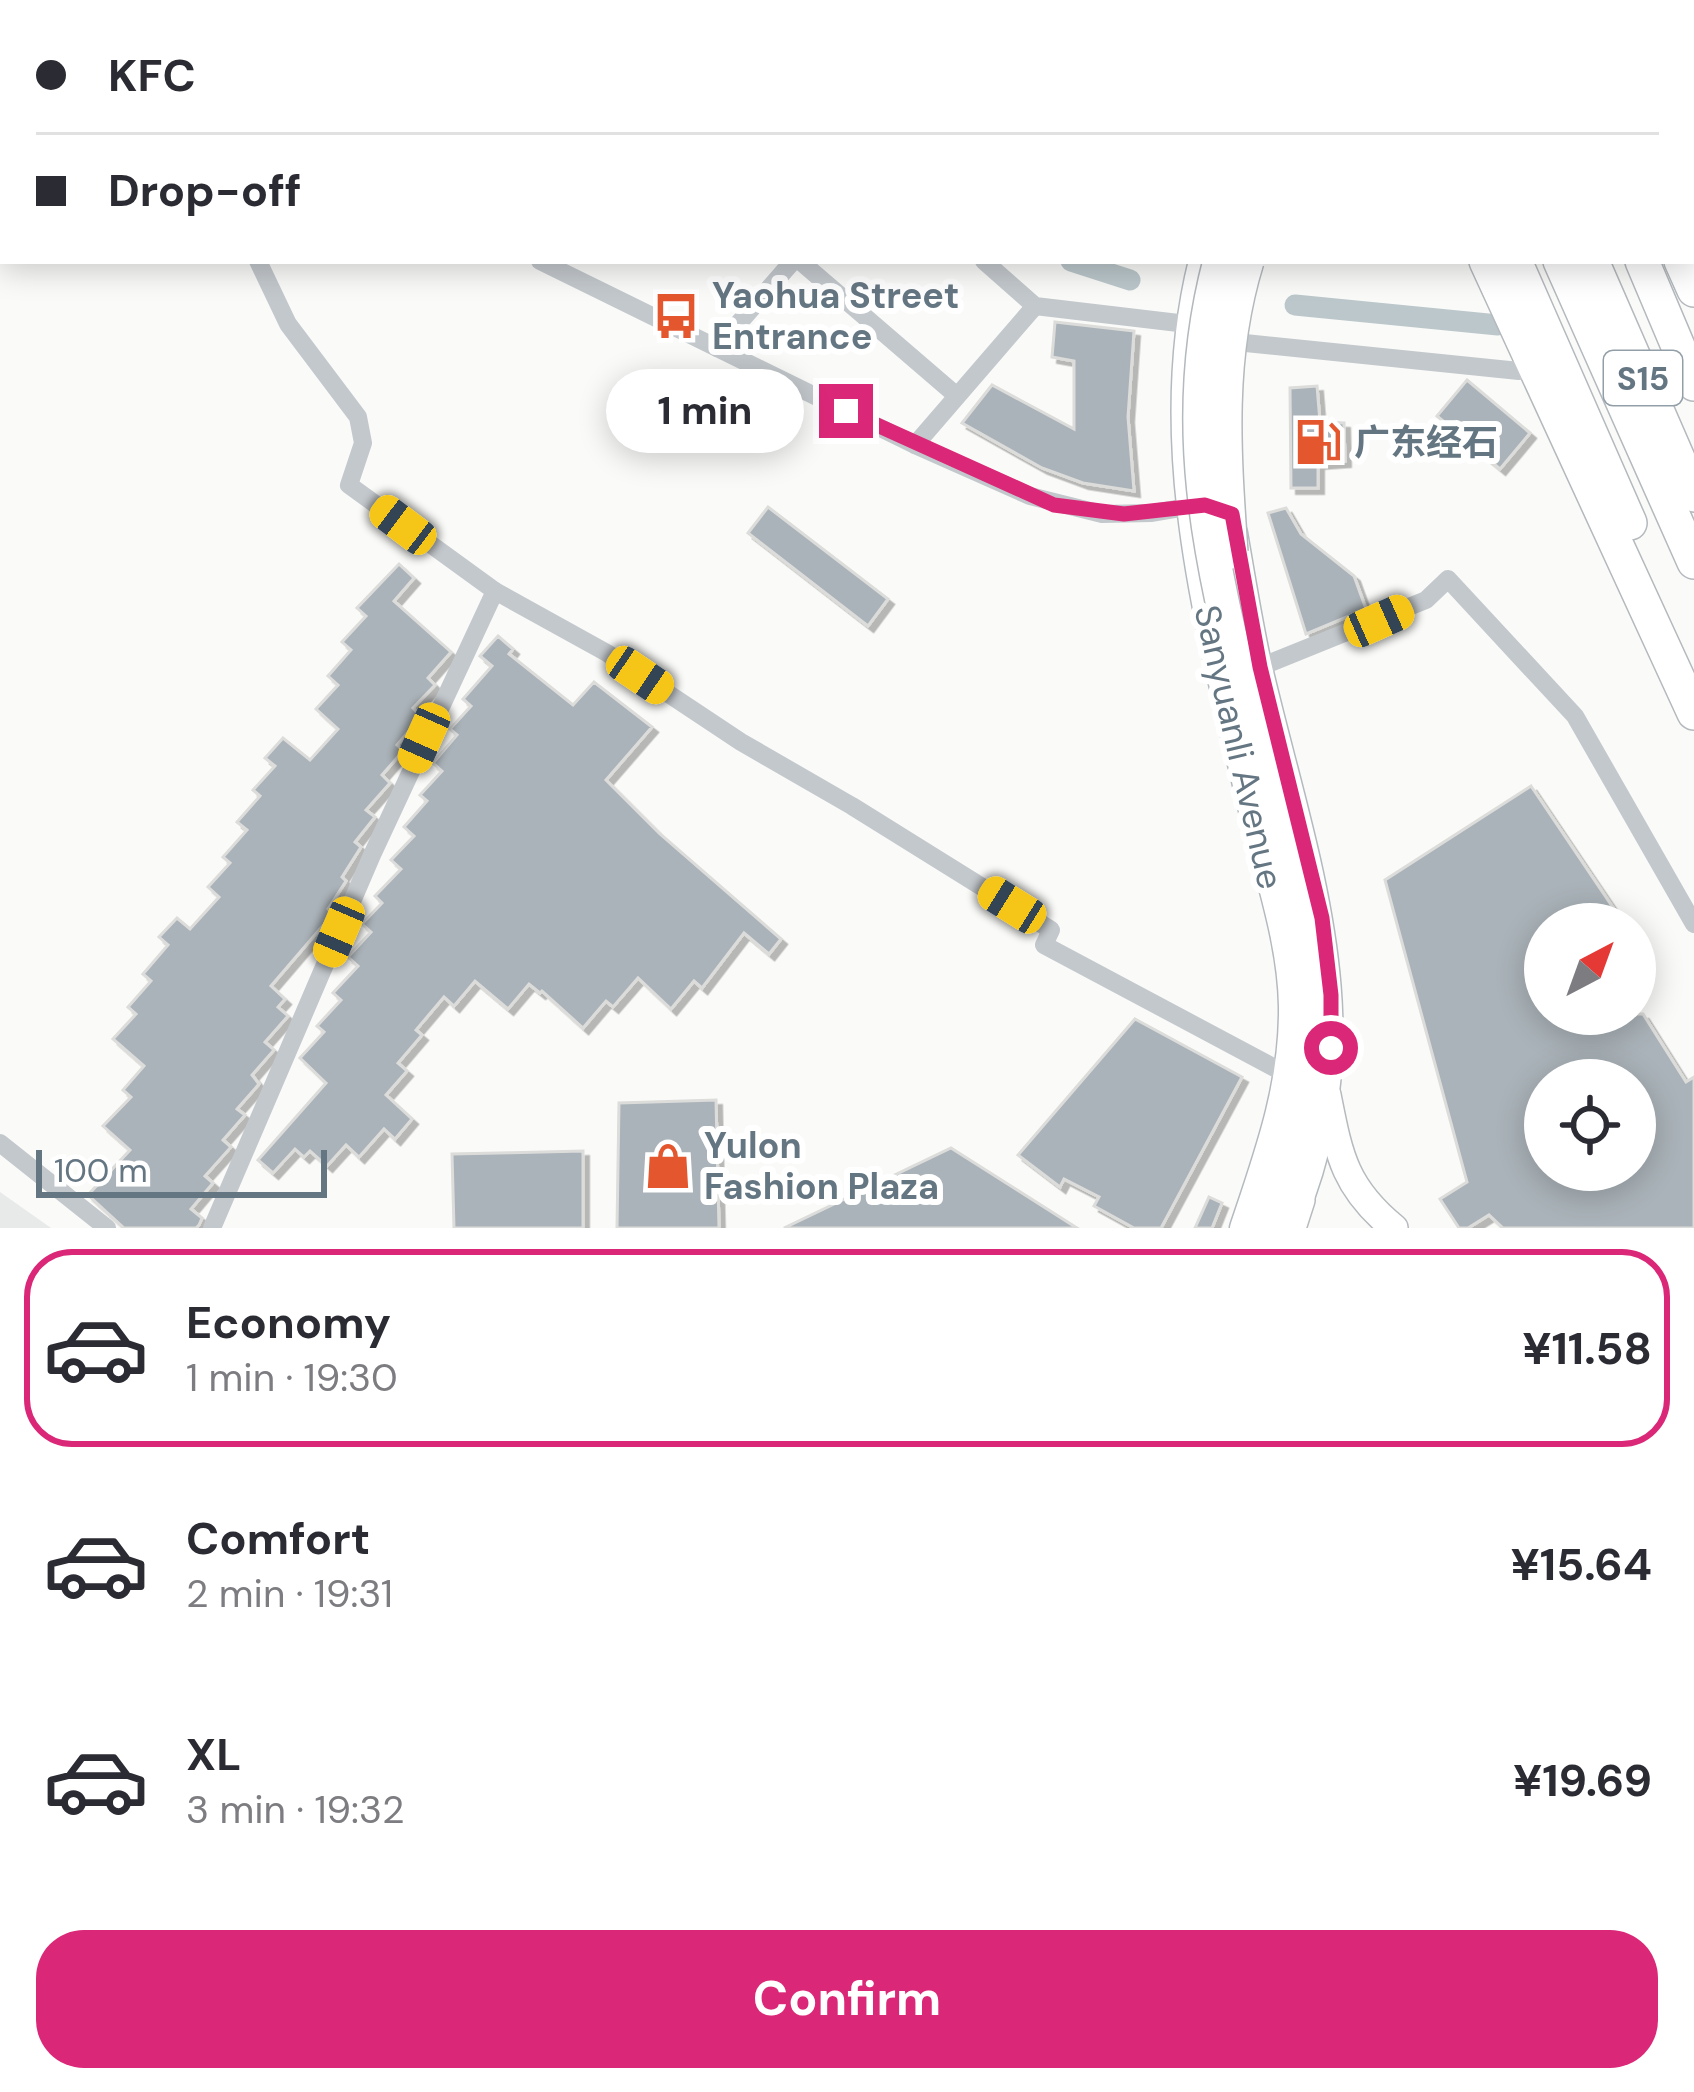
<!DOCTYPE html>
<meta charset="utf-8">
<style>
body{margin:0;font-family:"DM Sans","Noto Sans SC",sans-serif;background:#f2f2f3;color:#2b2b33;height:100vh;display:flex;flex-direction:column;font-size:45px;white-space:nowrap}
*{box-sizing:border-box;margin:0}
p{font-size:39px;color:#7c7c81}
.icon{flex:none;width:66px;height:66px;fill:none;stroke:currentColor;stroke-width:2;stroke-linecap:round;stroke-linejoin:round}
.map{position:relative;height:1228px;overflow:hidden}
.panel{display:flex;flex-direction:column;background:#fff;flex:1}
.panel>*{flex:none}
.hud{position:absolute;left:0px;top:0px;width:1695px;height:264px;box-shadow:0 6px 30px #0003;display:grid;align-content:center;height:264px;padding:0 36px;background:#fff}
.needle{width:78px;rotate:41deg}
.fabs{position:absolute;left:1524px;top:903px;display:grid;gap:24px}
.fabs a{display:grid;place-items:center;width:132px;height:132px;border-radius:50%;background:#fff;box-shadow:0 6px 30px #0003;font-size:60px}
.scale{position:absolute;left:36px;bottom:30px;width:291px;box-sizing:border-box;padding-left:12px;border:6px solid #657683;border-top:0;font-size:33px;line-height:42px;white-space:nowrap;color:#657683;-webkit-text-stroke:9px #fff;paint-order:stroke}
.end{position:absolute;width:54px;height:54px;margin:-27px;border:15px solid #db2777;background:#fff;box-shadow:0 0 0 6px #fff}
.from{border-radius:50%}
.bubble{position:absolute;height:84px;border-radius:42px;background:#fff;box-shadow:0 6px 30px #0003;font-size:39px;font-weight:700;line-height:84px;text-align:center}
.car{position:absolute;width:36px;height:72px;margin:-36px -18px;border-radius:15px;box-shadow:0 0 9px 3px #0007;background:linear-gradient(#f5c518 24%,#345 0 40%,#f5c518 0 76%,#345 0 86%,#f5c518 0)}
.hud b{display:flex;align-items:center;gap:42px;height:114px;font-size:45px}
.hud b+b{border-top:3px solid #e1e1e2}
.hud i{width:30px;height:30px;background:#2b2b33}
ul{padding:21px 0 0;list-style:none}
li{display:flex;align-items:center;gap:36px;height:198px;margin:0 24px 18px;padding:0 12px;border:6px solid transparent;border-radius:48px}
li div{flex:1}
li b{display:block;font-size:45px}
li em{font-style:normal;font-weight:700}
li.current{border-color:#db2777}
li>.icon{width:108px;height:108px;stroke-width:1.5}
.cta{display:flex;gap:24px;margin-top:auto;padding:24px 36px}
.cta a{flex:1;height:138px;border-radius:48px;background:#db2777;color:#fff;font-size:48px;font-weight:700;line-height:138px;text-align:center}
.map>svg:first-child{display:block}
.built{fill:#e8e9e9}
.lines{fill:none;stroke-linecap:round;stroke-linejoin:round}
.canal{stroke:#bbc7cb;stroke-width:21}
.building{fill:#aab3b9;stroke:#dcdcda;stroke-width:3;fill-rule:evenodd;filter:url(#shadow)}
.secondary-casing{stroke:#b3babf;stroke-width:27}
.primary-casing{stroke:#b5babe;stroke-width:30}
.highway-casing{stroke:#b4b9bd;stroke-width:36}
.street{stroke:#c3c8cc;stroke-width:18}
.secondary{stroke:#fff;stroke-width:24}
.primary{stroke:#fff;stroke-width:27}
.highway{stroke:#fff;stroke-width:33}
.highway-bridge-casing{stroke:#b4b9bd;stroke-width:36;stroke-linecap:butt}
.highway-bridge{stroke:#fff;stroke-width:33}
.route{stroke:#db2777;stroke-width:15}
.labels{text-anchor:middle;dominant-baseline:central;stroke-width:12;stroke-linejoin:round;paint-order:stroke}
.shield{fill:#fff;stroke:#939fa8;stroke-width:3}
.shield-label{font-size:33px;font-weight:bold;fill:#657683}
.poi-label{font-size:36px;font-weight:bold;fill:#657683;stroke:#fff;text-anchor:start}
.street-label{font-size:36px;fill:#657683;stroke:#fff}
</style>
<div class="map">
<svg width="1694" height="1228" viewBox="0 0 1694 1228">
<defs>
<filter id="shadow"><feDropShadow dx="5.5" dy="5.5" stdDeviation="0" flood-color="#0004"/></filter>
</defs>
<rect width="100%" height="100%" fill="#fafaf8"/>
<polygon class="built" points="0,1192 51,1228 0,1228"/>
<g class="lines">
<g class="canal">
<polyline points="757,0 761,3"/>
<polyline points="1071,261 1130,280"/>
<polyline points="1295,305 1498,325"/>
</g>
</g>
<g class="building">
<polygon points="1055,322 1134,331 1128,417 1134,491 1083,483 1042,468 962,423 992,385 1074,429 1074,361 1052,357"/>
<polygon points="1467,380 1530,433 1500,469 1437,416"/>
<polygon points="1317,386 1320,422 1344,423 1345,461 1318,463 1318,488 1291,488 1290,388"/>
<polygon points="768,507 888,599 868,626 748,533"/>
<polygon points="1286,508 1301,534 1354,576 1366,609 1306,634 1268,513"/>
<polygon points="399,564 414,578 394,601 451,652 428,678 435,685 413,708 421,717 397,745 403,751 382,775 390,783 366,810 375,817 355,842 361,847 342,877 346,881 328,909 332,915 271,986 285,999 278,1007 288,1016 265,1042 274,1050 252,1075 259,1084 237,1109 245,1115 223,1140 231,1147 205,1176 213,1183 191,1209 202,1218 199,1225 196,1228 124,1228 88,1195 130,1150 103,1126 131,1097 123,1090 144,1066 113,1039 136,1014 128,1007 151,981 143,974 168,945 159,937 177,918 190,929 219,897 208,887 230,863 223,857 247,830 237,822 260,796 253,790 275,766 265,758 283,738 310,760 338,729 316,709 338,685 328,676 351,650 342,642 366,616 357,608"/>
<polygon points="498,636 513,649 509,654 573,705 594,682 652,727 606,780 660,834 781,939 769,954 744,933 702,988 694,981 671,1009 638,978 613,1007 606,1001 583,1028 542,991 540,993 529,984 508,1009 475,981 454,1006 444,997 416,1030 422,1035 398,1063 407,1071 386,1095 412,1119 395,1139 384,1129 359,1157 346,1145 327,1166 310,1151 304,1157 295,1149 273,1173 258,1160 326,1083 300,1058 324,1032 317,1026 341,1000 333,993 358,966 348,957 371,932 362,924 382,903 375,896 401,869 391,860 414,836 404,827 427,801 420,795 442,771 433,763 457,735 450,729 471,706 463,699 492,666 480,656"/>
<path d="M1531,786L1624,924H1545V1014H1643L1686,1082L1694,1077V1228H1503L1489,1215L1468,1228H1459L1440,1199L1467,1182L1385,880ZM1545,1080H1635V1170H1545Z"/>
<polygon points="1135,1019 1242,1077 1161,1228 1134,1228 1094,1206 1099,1197 1064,1179 1060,1187 1018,1155"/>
<polygon points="716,1100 719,1228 617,1228 619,1103"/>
<polygon points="951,1148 1077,1228 784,1228"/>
<polygon points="583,1151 583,1228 454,1228 452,1154"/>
<polygon points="1209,1197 1222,1203 1212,1228 1195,1228"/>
</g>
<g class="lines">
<defs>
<g id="secondary">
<polyline points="1599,0 1600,3"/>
<polyline points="1311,3 1312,0"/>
<polyline points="1356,3 1358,0"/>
<polyline points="1692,176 1694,181"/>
<path d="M1201,261C1155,444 1209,631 1251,810C1266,874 1290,940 1291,1006C1292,1085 1267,1154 1242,1228"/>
<path d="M1235,533C1243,578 1250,624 1260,668C1303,853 1374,1027 1295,1215"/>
</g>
<g id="primary">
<path d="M1327,1095C1339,1155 1344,1187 1394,1228"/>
<polyline points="1292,1228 1301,1200"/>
</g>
<g id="highway">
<polyline points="1398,0 1399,3"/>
<polyline points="1446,0 1446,3"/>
<polyline points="1476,0 1477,3"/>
<polyline points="1541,0 1542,3"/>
<polyline points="1333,3 1335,0"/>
<polyline points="1486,261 1694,713"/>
<polyline points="1515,261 1630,523"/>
<polyline points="1560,261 1694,562"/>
<polyline points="1592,261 1694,495"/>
<polyline points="1642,261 1694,384"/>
<polyline points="1681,261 1694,290"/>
<path d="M1256,744C1304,922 1346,1052 1261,1228"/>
</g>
</defs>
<use href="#secondary" class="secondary-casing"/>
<use href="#primary" class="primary-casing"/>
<use href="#highway" class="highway-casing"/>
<g class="street">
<polyline points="187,0 188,3"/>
<polyline points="505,0 509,3"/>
<polyline points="685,0 689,3"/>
<polyline points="390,3 393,0"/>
<polyline points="540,261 915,445 1030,496 1102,514 1152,513 1199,505"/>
<polyline points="800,261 957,396"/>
<polyline points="984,261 1035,306 1187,324"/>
<polyline points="1226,341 1519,371"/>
<polyline points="717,348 793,261"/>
<polyline points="915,445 1035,306"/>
<polyline points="495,591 607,653 741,742 852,806 1051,930 1044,945 1288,1075"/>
<polyline points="1260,667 1426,600 1448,579 1575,716 1694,924"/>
<polyline points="0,1143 107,1228"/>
<polyline points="212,1228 372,855 495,591 349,485 363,443 358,417 288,324 258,261"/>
</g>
<use href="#secondary" class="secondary"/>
<use href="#primary" class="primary"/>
<use href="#highway" class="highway"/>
<defs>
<g id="highway-bridge">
<path d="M1220,261C1174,434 1215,576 1256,744"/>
<path d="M1231,552C1224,452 1217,358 1247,261"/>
</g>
</defs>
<use href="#highway-bridge" class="highway-bridge-casing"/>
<use href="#highway-bridge" class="highway-bridge"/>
</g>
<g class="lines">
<polyline class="route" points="846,411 1054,505 1124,514 1205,505 1232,514 1260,667 1322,918 1331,995 1331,1048"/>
</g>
<defs>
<symbol id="bus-bare" viewBox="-9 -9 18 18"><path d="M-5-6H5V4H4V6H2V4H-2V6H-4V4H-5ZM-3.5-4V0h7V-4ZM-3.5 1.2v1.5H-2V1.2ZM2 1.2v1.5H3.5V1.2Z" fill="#e4572e" stroke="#fff" stroke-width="2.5" paint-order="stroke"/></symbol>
<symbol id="fuel-bare" viewBox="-9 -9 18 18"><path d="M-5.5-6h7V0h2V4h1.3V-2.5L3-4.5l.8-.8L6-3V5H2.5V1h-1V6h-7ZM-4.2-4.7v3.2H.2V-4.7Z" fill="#e4572e" stroke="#fff" stroke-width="2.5" paint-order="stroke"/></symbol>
<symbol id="shop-bare" viewBox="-9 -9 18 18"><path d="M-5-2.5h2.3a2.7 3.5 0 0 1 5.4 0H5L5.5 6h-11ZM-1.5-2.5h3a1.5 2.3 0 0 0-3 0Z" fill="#e4572e" stroke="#fff" stroke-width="2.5" paint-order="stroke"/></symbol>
</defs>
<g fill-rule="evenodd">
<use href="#bus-bare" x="643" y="283" width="66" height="66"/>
<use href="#fuel-bare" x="1285" y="409" width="66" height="66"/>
<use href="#shop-bare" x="635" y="1133" width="66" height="66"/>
</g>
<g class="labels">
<rect class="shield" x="1604" y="351" width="78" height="54" rx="9"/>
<g class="shield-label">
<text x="1643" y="378">S15</text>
</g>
<g class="poi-label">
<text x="712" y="295">Yaohua Street<tspan x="712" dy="41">Entrance</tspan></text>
<text x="1354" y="442">广东经石</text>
<text x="704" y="1145">Yulon<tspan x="704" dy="41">Fashion Plaza</tspan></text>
</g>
<g class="street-label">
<text transform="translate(1239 747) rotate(77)">Sanyuanli Avenue</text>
</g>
</g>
</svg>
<div class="fabs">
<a><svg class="needle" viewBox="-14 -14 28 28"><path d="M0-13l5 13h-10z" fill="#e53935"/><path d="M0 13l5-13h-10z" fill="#7c7c81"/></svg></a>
<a><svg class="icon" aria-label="locate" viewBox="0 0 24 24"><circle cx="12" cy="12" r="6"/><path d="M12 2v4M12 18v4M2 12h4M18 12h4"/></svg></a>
</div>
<div class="scale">100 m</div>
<i class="end from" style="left:1331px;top:1048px"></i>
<i class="end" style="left:846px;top:411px"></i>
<div class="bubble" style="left:606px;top:369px;width:198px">1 min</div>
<i class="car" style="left:403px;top:525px;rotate:307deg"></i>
<i class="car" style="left:1379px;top:621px;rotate:66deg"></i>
<i class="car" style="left:640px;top:675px;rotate:124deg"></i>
<i class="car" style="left:424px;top:738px;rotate:204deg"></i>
<i class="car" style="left:1012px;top:905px;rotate:302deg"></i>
<i class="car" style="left:339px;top:932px;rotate:203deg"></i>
<div class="hud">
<b><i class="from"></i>KFC</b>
<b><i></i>Drop-off</b>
</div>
</div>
<section class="panel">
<ul>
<li class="current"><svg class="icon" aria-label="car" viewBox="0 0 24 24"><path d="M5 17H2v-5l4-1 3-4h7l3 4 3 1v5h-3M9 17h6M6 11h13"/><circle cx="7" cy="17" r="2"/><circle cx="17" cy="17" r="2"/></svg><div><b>Economy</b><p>1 min · 19:30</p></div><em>¥11.58</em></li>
<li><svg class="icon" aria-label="car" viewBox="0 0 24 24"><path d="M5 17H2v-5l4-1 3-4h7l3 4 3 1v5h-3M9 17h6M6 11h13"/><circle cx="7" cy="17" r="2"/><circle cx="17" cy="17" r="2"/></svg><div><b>Comfort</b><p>2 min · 19:31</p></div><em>¥15.64</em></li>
<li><svg class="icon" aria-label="car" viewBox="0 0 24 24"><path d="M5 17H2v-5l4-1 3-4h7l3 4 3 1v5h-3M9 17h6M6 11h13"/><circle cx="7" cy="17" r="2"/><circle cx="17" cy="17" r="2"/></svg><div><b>XL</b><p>3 min · 19:32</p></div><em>¥19.69</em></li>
</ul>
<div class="cta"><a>Confirm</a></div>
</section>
